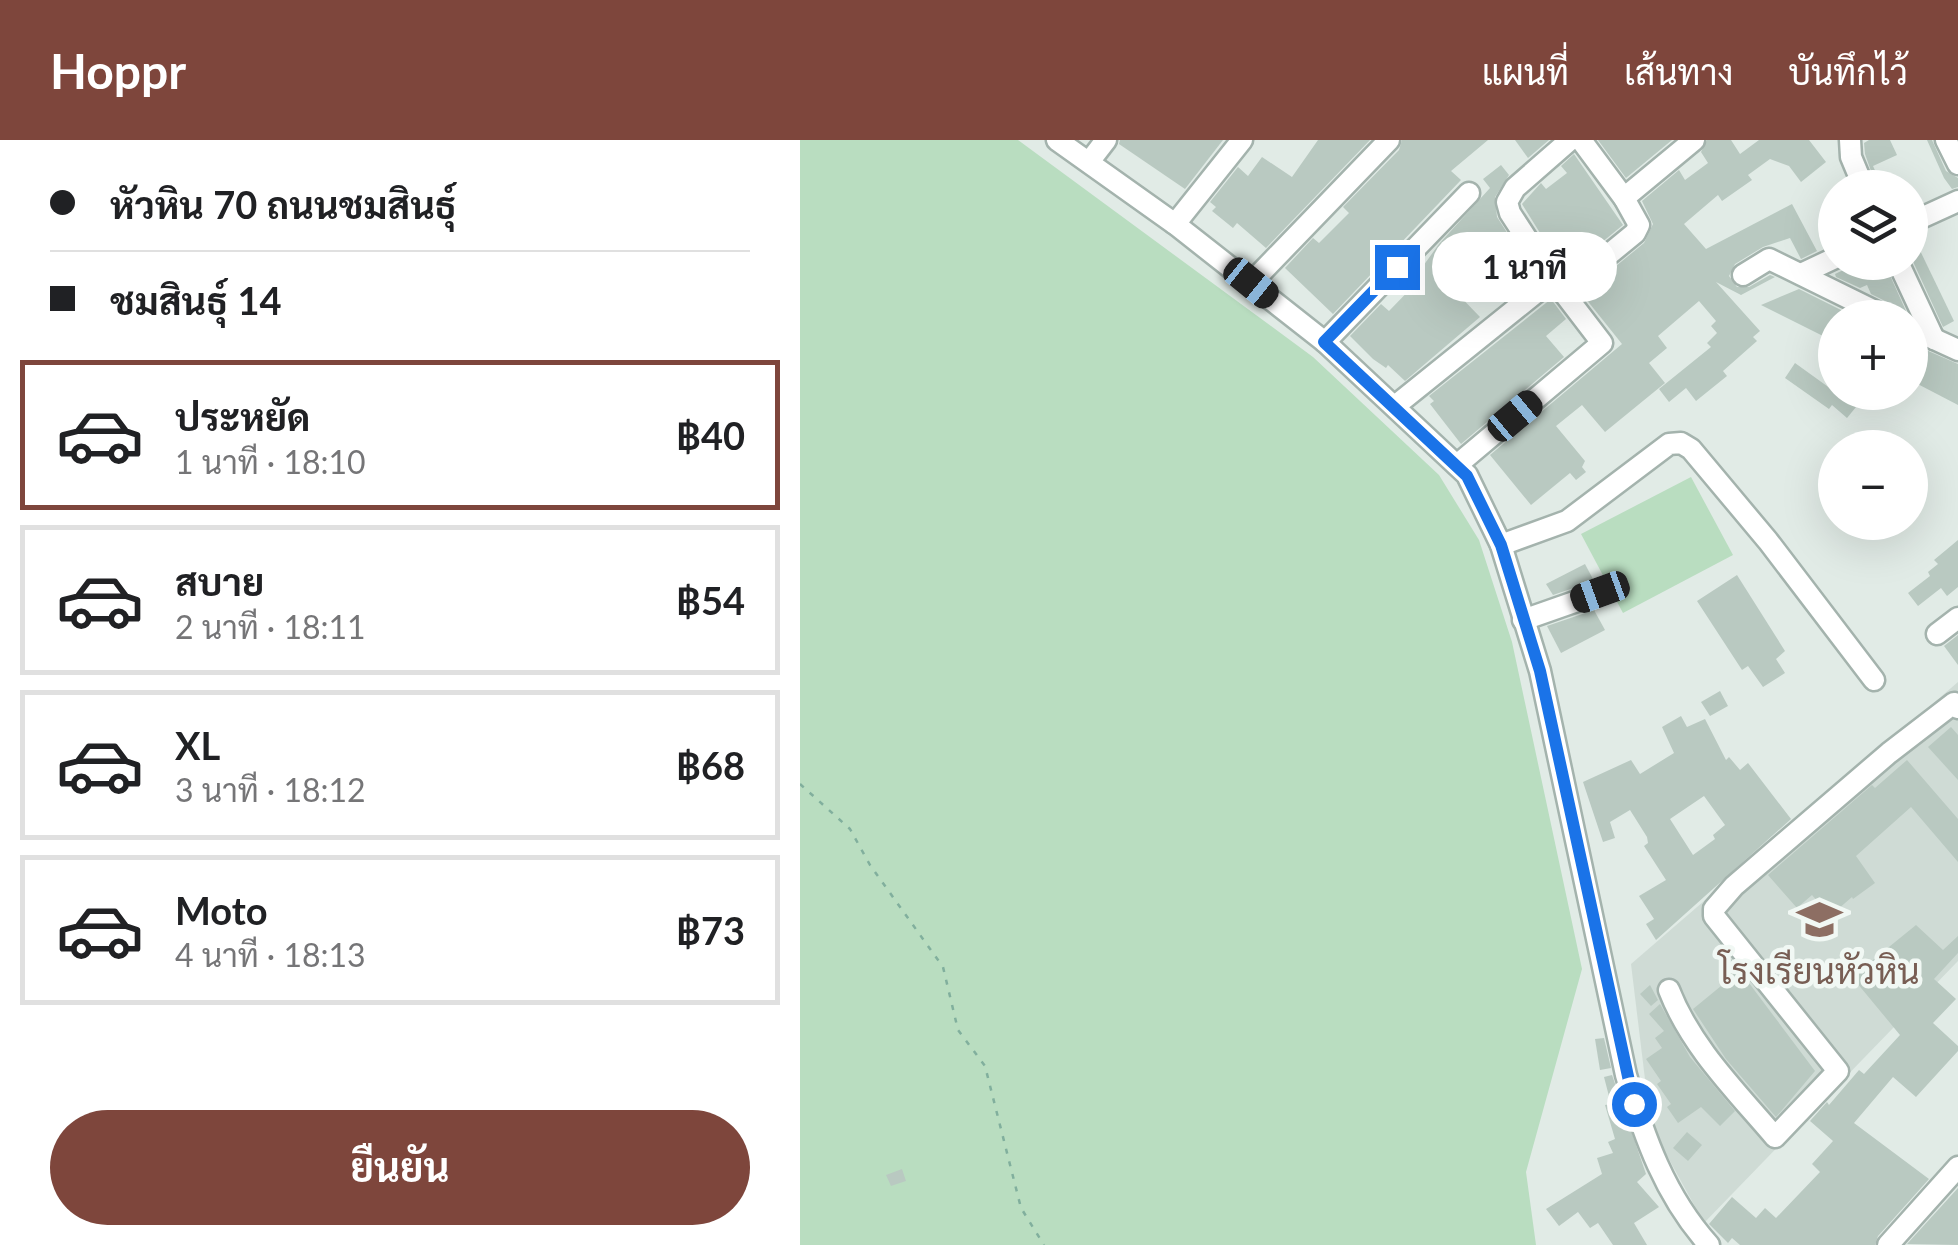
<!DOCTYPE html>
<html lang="th">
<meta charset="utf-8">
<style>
body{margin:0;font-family:Lato,Sarabun,sans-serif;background:#f6f6f6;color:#202124;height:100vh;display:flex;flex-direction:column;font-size:38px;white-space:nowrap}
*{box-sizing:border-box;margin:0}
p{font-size:32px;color:#757577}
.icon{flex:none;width:55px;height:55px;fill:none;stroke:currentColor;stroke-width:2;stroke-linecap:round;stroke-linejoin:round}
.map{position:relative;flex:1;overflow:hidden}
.drawer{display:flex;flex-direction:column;background:#fff;width:800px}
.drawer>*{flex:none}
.guide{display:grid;align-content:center;height:220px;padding:0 50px;background:#fff}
.controls{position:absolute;left:1018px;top:30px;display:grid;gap:20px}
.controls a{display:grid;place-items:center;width:110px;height:110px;border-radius:50%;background:#fff;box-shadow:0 10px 40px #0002;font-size:50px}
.end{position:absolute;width:45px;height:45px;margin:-22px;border:12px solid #1a73e8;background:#fff;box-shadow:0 0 0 5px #fff}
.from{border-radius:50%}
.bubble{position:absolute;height:70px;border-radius:35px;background:#fff;box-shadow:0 10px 40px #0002;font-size:32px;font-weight:700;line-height:70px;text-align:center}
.car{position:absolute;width:30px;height:60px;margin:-30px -15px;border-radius:12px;box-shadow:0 0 8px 2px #0007;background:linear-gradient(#222 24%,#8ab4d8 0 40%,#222 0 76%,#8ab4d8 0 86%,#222 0)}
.guide b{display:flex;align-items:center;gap:35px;height:95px;font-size:38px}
.guide b+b{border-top:2px solid #e0e0e0}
.guide i{width:25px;height:25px;background:#202124}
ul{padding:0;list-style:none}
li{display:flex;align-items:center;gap:30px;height:150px;margin:0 20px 15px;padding:0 30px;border:5px solid #e0e0e0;border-radius:0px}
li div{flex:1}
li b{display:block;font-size:38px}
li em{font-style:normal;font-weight:700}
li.on{border-color:#7e463c}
li>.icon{width:90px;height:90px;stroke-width:1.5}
.cta{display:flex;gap:20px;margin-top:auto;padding:20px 50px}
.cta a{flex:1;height:115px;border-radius:60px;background:#7e463c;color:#fff;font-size:40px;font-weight:700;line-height:115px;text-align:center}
header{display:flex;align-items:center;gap:60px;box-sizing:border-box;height:140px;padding:0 50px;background:#7e463c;color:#fff}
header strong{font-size:48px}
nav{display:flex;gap:55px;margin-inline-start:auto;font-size:35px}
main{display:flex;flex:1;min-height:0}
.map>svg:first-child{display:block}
.built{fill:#cfdbd5}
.green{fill:#b9ddc0}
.building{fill:#b9c9c1;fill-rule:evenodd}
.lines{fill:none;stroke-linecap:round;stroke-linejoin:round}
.minor-casing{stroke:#a4b3ad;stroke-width:25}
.path{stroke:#81af9d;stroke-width:2.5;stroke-dasharray:5 8;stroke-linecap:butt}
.minor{stroke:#fff;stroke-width:20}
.route{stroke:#1a73e8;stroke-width:12}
.labels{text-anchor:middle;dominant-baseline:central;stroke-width:9;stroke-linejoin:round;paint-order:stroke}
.education-label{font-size:35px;fill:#785e54;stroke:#f1f8f4}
</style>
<header>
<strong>Hoppr</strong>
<nav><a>แผนที่</a><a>เส้นทาง</a><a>บันทึกไว้</a></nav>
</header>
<main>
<section class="drawer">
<div class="guide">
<b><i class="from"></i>หัวหิน 70 ถนนชมสินธุ์</b>
<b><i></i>ชมสินธุ์ 14</b>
</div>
<ul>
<li class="on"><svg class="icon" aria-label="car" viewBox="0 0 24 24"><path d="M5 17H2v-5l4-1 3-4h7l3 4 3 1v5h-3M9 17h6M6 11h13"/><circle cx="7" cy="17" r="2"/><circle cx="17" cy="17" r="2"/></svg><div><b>ประหยัด</b><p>1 นาที · 18:10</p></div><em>฿40</em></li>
<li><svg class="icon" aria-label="car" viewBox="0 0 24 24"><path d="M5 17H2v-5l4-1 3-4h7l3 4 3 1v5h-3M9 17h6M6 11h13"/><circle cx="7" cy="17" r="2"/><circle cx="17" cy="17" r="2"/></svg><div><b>สบาย</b><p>2 นาที · 18:11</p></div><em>฿54</em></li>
<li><svg class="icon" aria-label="car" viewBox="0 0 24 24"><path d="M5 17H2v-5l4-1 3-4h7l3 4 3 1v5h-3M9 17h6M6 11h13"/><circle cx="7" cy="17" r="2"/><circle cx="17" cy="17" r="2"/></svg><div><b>XL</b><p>3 นาที · 18:12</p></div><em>฿68</em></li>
<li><svg class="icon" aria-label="car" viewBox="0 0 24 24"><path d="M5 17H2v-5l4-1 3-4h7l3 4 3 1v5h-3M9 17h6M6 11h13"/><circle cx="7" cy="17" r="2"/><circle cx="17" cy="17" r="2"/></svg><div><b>Moto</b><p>4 นาที · 18:13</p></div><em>฿73</em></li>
</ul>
<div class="cta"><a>ยืนยัน</a></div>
</section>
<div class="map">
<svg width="1158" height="1105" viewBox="0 0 1158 1105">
<rect width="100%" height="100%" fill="#e1ebe6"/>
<polygon class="built" points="1158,542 1158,821 904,1083 865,1012 849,972 831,824"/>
<g class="green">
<polygon points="0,0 218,0 513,217 639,335 679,400 712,502 782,829 726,1032 736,1105 0,1105"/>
<polygon points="891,337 933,415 823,473 781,394"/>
</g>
<g class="building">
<polygon points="320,0 423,0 385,49 319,4"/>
<polygon points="518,0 570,0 466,108 437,83 433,88 412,71 416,67 410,62 438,27 448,36 462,17 492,37"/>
<polygon points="602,0 688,0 651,31 661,40 533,174 485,128 513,98 519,103 549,73 543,67 599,10"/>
<polygon points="715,0 749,0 728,18"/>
<polygon points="798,0 872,0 826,38"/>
<polygon points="907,0 931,0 940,14 959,0 1009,0 1026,22 1001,42 989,26 970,19 948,35 952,40 922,61 918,55 884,84 906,109 992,64 1017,111 1001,119 990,98 963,107 935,124 929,136 937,147 949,147 970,135 975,137 941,155 916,142 960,191 953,197 957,201 923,231 927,236 896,261 886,248 869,262 859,249 911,207 907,203 917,193 911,186 916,181 899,161 858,196 867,208 849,223 865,243 805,292 782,265 756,286 785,321 782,327 786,332 776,340 770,333 731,365 690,315 822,204 782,154 844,103 853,84 842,61 879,30 885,40 908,23 901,12"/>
<polygon points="1069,0 1090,0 1097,15 1073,26 1083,48 1077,48 1065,14 1064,3"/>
<polygon points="1127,0 1132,0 1146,31 1158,38 1158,47 1152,49 1144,38"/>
<polygon points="774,14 823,85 768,130 750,109 722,64 741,43 746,49 767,33 761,26"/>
<polygon points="701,25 709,35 695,57 697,77 735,136 705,160 674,118 652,148 680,177 605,241 588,225 586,228 573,219 550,196 581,164 589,171 622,137 618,133 639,104 690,48 683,39"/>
<polygon points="1113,96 1154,181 1143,187 1110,115 1110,97"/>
<polygon points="1060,122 1084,122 1106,171 1102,173 1095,166 1071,154 1067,145 1060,148 1036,137 1035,134"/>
<polygon points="999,149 1057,178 1035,178 1035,202 961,165"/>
<polygon points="751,159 766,179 746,196 764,217 661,304 630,264 634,261 629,256"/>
<polygon points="1110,203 1158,224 1158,265 1110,240"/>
<polygon points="995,223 1056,267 1047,278 1032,265 1029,269 985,238"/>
<polygon points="1158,400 1158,447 1147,456 1141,448 1118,466 1108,453 1130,436 1128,432 1138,424 1134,420"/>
<polygon points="785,424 794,441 753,455 746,444"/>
<polygon points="937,435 985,511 976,519 985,533 963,547 948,526 942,530 897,461"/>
<polygon points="794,470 805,490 761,513 747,486"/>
<polygon points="1158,495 1158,525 1144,506"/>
<polygon points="920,551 928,566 910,576 901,562"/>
<path d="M881,576L887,587L905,579L926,620L929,617L940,630L948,623L991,679L856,800L846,784L854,779L839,756L866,740L844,706L848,703L847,697L830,670L810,682L815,698L803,702L783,642L831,620L840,634L874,613L862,587ZM904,656L925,685L913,695L915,699L893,715L870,679Z"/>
<polygon points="1151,587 1158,595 1158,640 1128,607"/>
<polygon points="1107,620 1158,679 1158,722 1111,667 1056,716 1075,743 1053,759 1052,757 1030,776 1012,755 997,768 968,735 1072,645 1075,648"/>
<polygon points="1116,785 1143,810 1158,796 1158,813 1134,839 1156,859 1133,883 1158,906 1158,911 1116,957 1093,937 1054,983 1129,1039 1078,1096 1075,1105 940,1105 932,1098 928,1103 909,1084 932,1057 956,1078 965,1068 976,1078 1020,1032 1012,1024 1033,1001 1010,981 1027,962 1029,965 1059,930 1064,934 1100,895 1052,837"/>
<polygon points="928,815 1015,931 976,977 926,919 893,869 932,837 919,821"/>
<polygon points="850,845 858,860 851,866 840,854"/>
<polygon points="860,864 890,917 935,971 920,986 901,967 878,983 867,967 871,964 857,944 861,941 846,919 862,908 855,898 864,891 849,874"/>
<polygon points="804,898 811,928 800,930 795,899"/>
<polygon points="812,935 846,1034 837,1042 859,1067 834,1083 847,1105 813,1105 798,1083 790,1088 778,1072 759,1086 746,1069 802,1034 797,1018 813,1013 808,1002 815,999 805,965 811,964 804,937"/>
<polygon points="887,992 902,1005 888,1021 873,1008"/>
<polygon points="102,1029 106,1041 91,1046 86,1035"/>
<polygon points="1158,1048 1158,1105 1107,1104"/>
</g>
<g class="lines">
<defs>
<g id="minor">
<path d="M257,0L375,84L525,202L667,335L701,405L740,531L826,935C844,997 865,1056 909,1105"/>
<polyline points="1050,0 1051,17 1064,48"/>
<polyline points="1146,0 1158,24"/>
<polyline points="289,22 306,0"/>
<polyline points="824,58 894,0"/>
<polyline points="1110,83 1158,61"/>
<polyline points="375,84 442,0"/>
<polyline points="1098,122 1134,199"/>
<polyline points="1001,134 1035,118"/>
<polyline points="943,135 969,119 1089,178"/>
<polyline points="451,143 589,0"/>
<polyline points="763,152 835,93 839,85 824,58 781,0"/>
<polyline points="1110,188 1158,210"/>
<polyline points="525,202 669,53"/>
<polyline points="595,266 753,139"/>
<polyline points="657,325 802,203 753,139 710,73 707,62 715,48 770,0"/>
<polyline points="701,405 767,381 869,304 881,303 891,309 968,401 1074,540"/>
<polyline points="723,480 800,453"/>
<polyline points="1137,494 1158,478"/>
<path d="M869,850C891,907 936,951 975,997L1038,931L914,776V769L934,746L1089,613L1154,563L1158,568"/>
<polyline points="1088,1105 1158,1027"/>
</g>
</defs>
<use href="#minor" class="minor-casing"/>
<polyline class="path" points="0,644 50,689 70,725 143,827 158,890 185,926 221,1068 244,1105"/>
<use href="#minor" class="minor"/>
</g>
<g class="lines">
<polyline class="route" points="597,127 524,202 667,336 701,405 740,531 834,964"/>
</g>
<defs>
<symbol id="school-bare" viewBox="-9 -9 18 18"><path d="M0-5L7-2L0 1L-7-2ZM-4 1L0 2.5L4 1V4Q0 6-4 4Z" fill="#8d6e63" stroke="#f1f8f4" stroke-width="2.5" paint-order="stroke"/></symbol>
</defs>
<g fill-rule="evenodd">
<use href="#school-bare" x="988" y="748" width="63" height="63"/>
</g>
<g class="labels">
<g class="education-label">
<text x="1019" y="830">โรงเรียนหัวหิน</text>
</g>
</g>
</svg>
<div class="controls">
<a><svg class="icon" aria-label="layers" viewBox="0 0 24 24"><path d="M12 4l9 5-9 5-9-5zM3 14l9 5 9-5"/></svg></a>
<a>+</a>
<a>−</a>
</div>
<i class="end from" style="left:834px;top:964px"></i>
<i class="end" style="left:597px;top:127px"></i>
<div class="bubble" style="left:632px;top:92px;width:185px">1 นาที</div>
<i class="car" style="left:451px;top:143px;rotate:129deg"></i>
<i class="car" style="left:715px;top:276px;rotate:50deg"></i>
<i class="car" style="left:800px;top:452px;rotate:250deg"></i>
</div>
</main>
